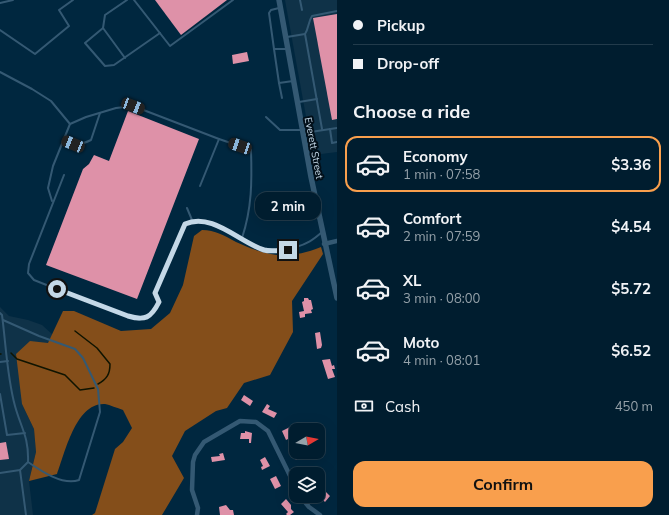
<!DOCTYPE html>
<meta charset="utf-8">
<style>
body{margin:0;font-family:Mulish,sans-serif;background:#0e2a3b;color:#f1f3f6;height:100vh;display:flex;flex-direction:column;font-size:15px;white-space:nowrap}
*{box-sizing:border-box;margin:0}
p{font-size:13px;color:#95a2aa}
.icon{flex:none;width:22px;height:22px;fill:none;stroke:currentColor;stroke-width:2;stroke-linecap:round;stroke-linejoin:round}
.map{position:relative;flex:1;overflow:hidden}
.details{display:flex;flex-direction:column;background:#001d2f;width:332px}
.details>*{flex:none}
.banner{display:grid;align-content:center;height:88px;padding:0 16px;background:#001d2f}
.needle{width:26px;rotate:80deg}
.tools{position:absolute;left:289px;top:423px;display:grid;gap:8px}
.tools a{display:grid;place-items:center;width:36px;height:36px;border-radius:8px;background:#001d2f;box-shadow:0 4px 16px #0002,0 0 0 1px #223b4b;font-size:20px}
.end{position:absolute;width:18px;height:18px;margin:-9px;border:5px solid #c4d8e7;background:#111;box-shadow:0 0 0 2px #111}
.from{border-radius:50%}
.bubble{position:absolute;height:28px;border-radius:12px;background:#001d2f;box-shadow:0 4px 16px #0002,0 0 0 1px #223b4b;font-size:13px;font-weight:700;line-height:28px;text-align:center}
.car{position:absolute;width:12px;height:24px;margin:-12px -6px;border-radius:5px;box-shadow:0 0 3px 1px #0007;background:linear-gradient(#222 24%,#8ab4d8 0 40%,#222 0 76%,#8ab4d8 0 86%,#222 0)}
.banner b{display:flex;align-items:center;gap:14px;height:38px;font-size:15px}
.banner b+b{border-top:1px solid #223b4b}
.banner i{width:10px;height:10px;background:#f1f3f6}
ul{padding:0;list-style:none}
li{display:flex;align-items:center;gap:12px;height:56px;margin:0 8px 6px;padding:0 8px;border:2px solid transparent;border-radius:12px}
li div{flex:1}
li b{display:block;font-size:15px}
li em{font-style:normal;font-weight:700}
li.selected{border-color:#f99f4d}
li>.icon{width:36px;height:36px;stroke-width:1.5}
h2{padding:0 16px;font-size:18px;line-height:48px}
.pay{display:flex;align-items:center;gap:10px;height:44px;padding:0 16px;font-size:15px}
.pay p{margin-inline-start:auto}
.action{display:flex;gap:8px;margin-top:auto;padding:8px 16px}
.action a{flex:1;height:46px;border-radius:12px;background:#f99f4d;color:#111;font-size:16px;font-weight:700;line-height:46px;text-align:center}
main{display:flex;flex:1;min-height:0}
.map>svg:first-child{display:block}
.built{fill:#0f3248}
.forest{fill:#844e1a}
.lines{fill:none;stroke-linecap:round;stroke-linejoin:round}
.stream{stroke:#0f1401;stroke-width:1.5}
.building{fill:#de91a8}
.service{stroke:#345973;stroke-width:2}
.minor{stroke:#345973;stroke-width:4.5}
.tertiary{stroke:#345973;stroke-width:5.5}
.route{stroke:#c4d8e7;stroke-width:5}
.labels{text-anchor:middle;dominant-baseline:central;stroke-width:4;stroke-linejoin:round;paint-order:stroke}
.street-label{font-size:10px;fill:#c4d8e7;stroke:#020f19}
</style>
<main>
<div class="map">
<svg width="337" height="515" viewBox="0 0 337 515">
<rect width="100%" height="100%" fill="#00273f"/>
<g class="built">
<polygon points="285,0 337,0 337,152 313,155"/>
<polygon points="0,307 9,316 28,320 42,325 53,335 22,404 34,429 36,452 29,481 33,515 0,515"/>
</g>
<path class="forest" d="M202,230C215,230 225,236 236,242C269,257 288,260 321,247L323,254L292,301L293,332L270,375L244,383L227,408L216,411L185,431L172,456L184,478L162,515H92L95,513L115,449L123,442L132,428L123,410C117,408 110,405 105,404C76,402 65,453 57,474L29,481L36,452L34,429L22,404L16,354L30,341L48,343L63,311H74L121,331L151,329L170,313L183,285L194,236Z"/>
<g class="lines">
<g class="stream">
<path d="M75,331L97,348L110,364C110,374 107,379 98,384"/>
<polyline points="11,353 17,359 65,375 80,390 94,388"/>
<polyline points="0,354 1,354"/>
</g>
</g>
<g class="building">
<polygon points="155,0 227,0 181,35"/>
<polygon points="337,14 337,119 332,120 313,18"/>
<polygon points="247,52 249,61 233,64 232,55"/>
<polygon points="128,111 199,139 137,299 46,265 83,169 89,164 94,155 109,161"/>
<polygon points="304,298 308,298 309,300 311,300 313,309 311,310 312,313 305,314 305,317 300,318 299,312 304,311 302,302 304,301"/>
<polygon points="320,332 322,345 321,348 317,349 315,333"/>
<polygon points="330,359 332,366 334,365 335,369 332,369 335,377 328,379 322,360"/>
<polygon points="244,395 253,401 250,406 241,400"/>
<polygon points="267,404 270,406 268,409 277,413 274,418 262,412"/>
<polygon points="290,427 292,430 289,432 290,434 295,432 296,435 286,440 282,431"/>
<polygon points="245,431 252,433 251,443 249,443 249,439 240,439 241,433 245,433"/>
<polygon points="6,442 9,459 0,460 0,443"/>
<polygon points="296,447 296,452 301,453 303,457 296,460 290,449"/>
<polygon points="223,453 225,460 212,462 211,457 220,456 219,454"/>
<polygon points="265,457 270,466 262,470 261,467 263,466 260,460"/>
<polygon points="304,467 305,469 307,468 309,474 303,474 300,469"/>
<polygon points="276,476 281,486 275,489 270,479"/>
<polygon points="318,488 321,491 323,489 330,496 325,502 323,500 321,502 315,496 318,496"/>
<polygon points="286,499 291,505 291,509 294,512 290,515 287,515 286,514 288,512 281,504"/>
<polygon points="226,505 230,510 233,510 234,515 220,515 219,507"/>
</g>
<g class="lines">
<g class="service">
<polyline points="127,0 105,15 103,28 85,43 105,66 114,65 160,33"/>
<polyline points="134,0 170,46 233,0"/>
<polyline points="300,0 302,10"/>
<polyline points="0,3 13,0"/>
<polyline points="279,8 271,10 269,13 274,49 287,49"/>
<polyline points="103,28 125,58"/>
<polyline points="0,30 35,54 69,26 59,10 73,0"/>
<polyline points="287,37 305,34"/>
<polyline points="274,49 279,83 293,81"/>
<polyline points="0,72 32,89 51,101 70,124 86,117 116,108 133,106 219,139 200,186"/>
<polyline points="279,83 282,98"/>
<polyline points="299,102 317,99"/>
<polyline points="266,117 280,130 301,130"/>
<path d="M322,129L305,34C309,28 308,22 312,16L337,11"/>
<polyline points="330,129 332,143 337,142"/>
<polyline points="304,133 337,128"/>
<path d="M219,139L251,150C252,181 252,208 242,238"/>
<path d="M64,140C75,145 81,145 91,140L100,113"/>
<polyline points="64,175 29,264 28,273 34,280 44,284 128,316 139,320 153,313 159,302 155,293 185,224 192,220"/>
<polyline points="52,201 48,188 53,166 70,124"/>
<path d="M187,208L192,220C232,224 255,261 296,247C307,244 313,240 322,232"/>
<path d="M0,313L2,315C6,345 7,377 15,406C21,428 29,437 28,462L20,470L0,473"/>
<path d="M3,320L39,336L75,349L83,358L98,389L100,412L79,480C63,486 41,471 28,462"/>
<polyline points="0,362 8,361"/>
<polyline points="0,394 7,435 25,433"/>
<polyline points="20,470 26,515"/>
</g>
<g class="minor">
<polyline points="324,244 337,241"/>
<polyline points="300,496 309,507 320,515"/>
<polyline points="197,515 198,508 192,490 193,462 195,455 204,442 240,421 256,422 268,431 296,488"/>
</g>
<polyline class="tertiary" points="279,0 311,177 337,298"/>
</g>
<g class="lines">
<path class="route" d="M57,289L128,316C145,321 151,318 159,302L155,293L185,224C212,212 239,242 264,250C271,252 281,250 288,250"/>
</g>
<g class="labels">
<g class="street-label">
<text transform="translate(314 148) rotate(79)">Everett Street</text>
</g>
</g>
</svg>
<div class="tools">
<a><svg class="needle" viewBox="-14 -14 28 28"><path d="M0-13l5 13h-10z" fill="#e53935"/><path d="M0 13l5-13h-10z" fill="#95a2aa"/></svg></a>
<a><svg class="icon" aria-label="layers" viewBox="0 0 24 24"><path d="M12 4l9 5-9 5-9-5zM3 14l9 5 9-5"/></svg></a>
</div>
<i class="end from" style="left:57px;top:289px"></i>
<i class="end" style="left:288px;top:250px"></i>
<div class="bubble" style="left:255px;top:192px;width:66px">2 min</div>
<i class="car" style="left:133px;top:106px;rotate:111deg"></i>
<i class="car" style="left:73px;top:144px;rotate:292deg"></i>
<i class="car" style="left:240px;top:146px;rotate:289deg"></i>
</div>
<section class="details">
<div class="banner">
<b><i class="from"></i>Pickup</b>
<b><i></i>Drop-off</b>
</div>
<h2>Choose a ride</h2>
<ul>
<li class="selected"><svg class="icon" aria-label="car" viewBox="0 0 24 24"><path d="M5 17H2v-5l4-1 3-4h7l3 4 3 1v5h-3M9 17h6M6 11h13"/><circle cx="7" cy="17" r="2"/><circle cx="17" cy="17" r="2"/></svg><div><b>Economy</b><p>1 min · 07:58</p></div><em>$3.36</em></li>
<li><svg class="icon" aria-label="car" viewBox="0 0 24 24"><path d="M5 17H2v-5l4-1 3-4h7l3 4 3 1v5h-3M9 17h6M6 11h13"/><circle cx="7" cy="17" r="2"/><circle cx="17" cy="17" r="2"/></svg><div><b>Comfort</b><p>2 min · 07:59</p></div><em>$4.54</em></li>
<li><svg class="icon" aria-label="car" viewBox="0 0 24 24"><path d="M5 17H2v-5l4-1 3-4h7l3 4 3 1v5h-3M9 17h6M6 11h13"/><circle cx="7" cy="17" r="2"/><circle cx="17" cy="17" r="2"/></svg><div><b>XL</b><p>3 min · 08:00</p></div><em>$5.72</em></li>
<li><svg class="icon" aria-label="car" viewBox="0 0 24 24"><path d="M5 17H2v-5l4-1 3-4h7l3 4 3 1v5h-3M9 17h6M6 11h13"/><circle cx="7" cy="17" r="2"/><circle cx="17" cy="17" r="2"/></svg><div><b>Moto</b><p>4 min · 08:01</p></div><em>$6.52</em></li>
</ul>
<div class="pay"><svg class="icon" aria-label="cash" viewBox="0 0 24 24"><path d="M3 7h18v10H3z"/><circle cx="12" cy="12" r="2"/></svg>Cash<p>450 m</p></div>
<div class="action"><a>Confirm</a></div>
</section>
</main>
